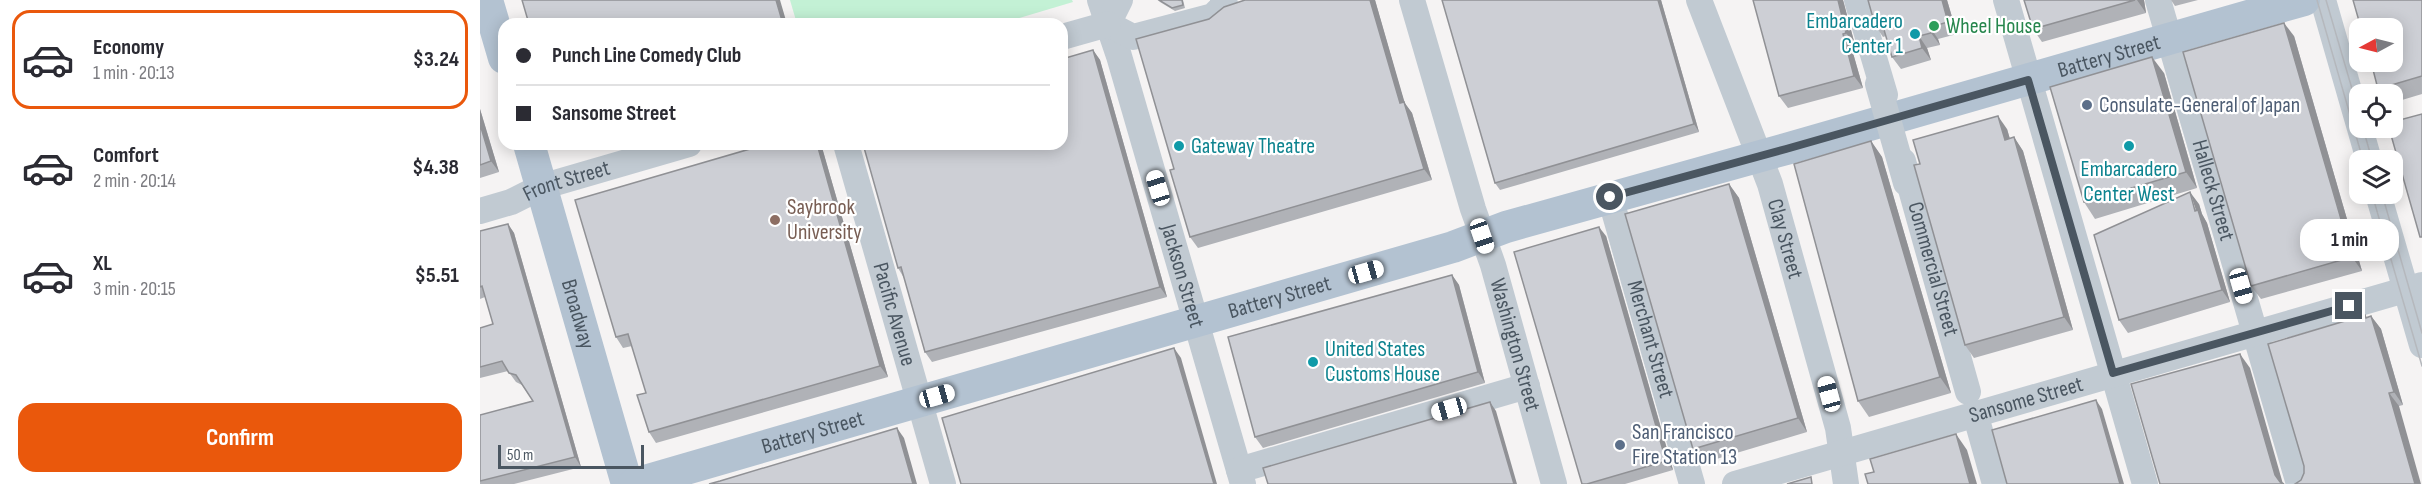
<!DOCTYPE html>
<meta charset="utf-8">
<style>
body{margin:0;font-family:"Sofia Sans Condensed",sans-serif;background:#f7f7f7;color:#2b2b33;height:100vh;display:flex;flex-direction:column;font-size:22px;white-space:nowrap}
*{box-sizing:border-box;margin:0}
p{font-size:20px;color:#7c7c81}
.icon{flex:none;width:33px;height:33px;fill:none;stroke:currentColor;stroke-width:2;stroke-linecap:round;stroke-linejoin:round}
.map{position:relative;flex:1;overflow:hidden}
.panel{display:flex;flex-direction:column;background:#fff;width:480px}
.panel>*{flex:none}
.banner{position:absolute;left:18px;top:18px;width:570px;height:132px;border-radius:18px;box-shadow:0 3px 15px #0003;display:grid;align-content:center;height:132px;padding:0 18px;background:#fff}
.needle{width:39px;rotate:263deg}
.tools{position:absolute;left:1869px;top:18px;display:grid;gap:12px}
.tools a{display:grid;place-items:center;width:54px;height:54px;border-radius:12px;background:#fff;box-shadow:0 3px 15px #0003;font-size:30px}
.scale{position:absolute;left:18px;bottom:15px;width:146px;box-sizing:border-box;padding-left:6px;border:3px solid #4a5661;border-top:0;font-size:16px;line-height:21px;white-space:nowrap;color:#4a5661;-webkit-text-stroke:4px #fff;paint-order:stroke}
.end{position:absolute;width:27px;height:27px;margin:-14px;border:8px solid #4a5661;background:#fff;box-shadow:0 0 0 3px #fff}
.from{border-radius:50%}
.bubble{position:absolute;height:42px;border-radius:18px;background:#fff;box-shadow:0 3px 15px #0003;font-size:20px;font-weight:700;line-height:42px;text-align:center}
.car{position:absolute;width:18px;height:36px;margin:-18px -9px;border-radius:8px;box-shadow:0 0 4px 2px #0007;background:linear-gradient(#fff 24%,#345 0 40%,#fff 0 76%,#345 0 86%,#fff 0)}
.banner b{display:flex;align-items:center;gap:21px;height:57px;font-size:22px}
.banner b+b{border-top:2px solid #e1e1e2}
.banner i{width:15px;height:15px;background:#2b2b33}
ul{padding:10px 0 0;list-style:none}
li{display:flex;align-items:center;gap:18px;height:99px;margin:0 12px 9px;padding:0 6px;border:3px solid transparent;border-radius:18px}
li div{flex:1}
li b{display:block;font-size:22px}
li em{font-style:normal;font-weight:700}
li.current{border-color:#ea580c}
li>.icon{width:54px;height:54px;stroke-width:1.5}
.cta{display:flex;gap:12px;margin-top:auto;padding:12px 18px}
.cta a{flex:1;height:69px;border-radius:18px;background:#ea580c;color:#fff;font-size:24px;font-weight:700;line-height:69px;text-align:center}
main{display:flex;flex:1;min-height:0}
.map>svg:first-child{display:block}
.green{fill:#c3f1d5}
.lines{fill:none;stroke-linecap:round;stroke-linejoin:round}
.minor{stroke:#c1cad2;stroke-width:26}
.major{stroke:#b3c2d1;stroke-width:32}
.tram{stroke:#b5b8bd;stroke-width:1.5}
.minor-bridge{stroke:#c1cad2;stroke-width:26}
.wall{fill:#b0b2b7}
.shaded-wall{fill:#909195}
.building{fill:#cdcfd5;stroke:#909195;stroke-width:1.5}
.route{stroke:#4a5661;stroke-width:8}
.leisure-dot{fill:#2e9e5b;stroke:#fff;stroke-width:2}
.culture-dot{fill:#0f9aa8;stroke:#fff;stroke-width:2}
.service-dot{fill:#5c6f8a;stroke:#fff;stroke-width:2}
.education-dot{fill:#8d6e63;stroke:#fff;stroke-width:2}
.labels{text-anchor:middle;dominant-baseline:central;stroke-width:4.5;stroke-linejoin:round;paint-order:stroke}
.culture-label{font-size:22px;fill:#0d838f;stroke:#fff;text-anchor:start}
.leisure-label{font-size:22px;fill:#27864d;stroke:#fff;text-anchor:start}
.street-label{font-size:22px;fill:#4a5661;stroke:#fff}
.service-label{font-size:22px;fill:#4e5e75;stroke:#fff;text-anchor:start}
.education-label{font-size:22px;fill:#785e54;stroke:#fff;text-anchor:start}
</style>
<main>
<section class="panel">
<ul>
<li class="current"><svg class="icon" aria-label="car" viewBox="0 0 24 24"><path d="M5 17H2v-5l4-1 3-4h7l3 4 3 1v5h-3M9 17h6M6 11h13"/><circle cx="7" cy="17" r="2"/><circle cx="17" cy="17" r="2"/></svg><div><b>Economy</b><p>1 min · 20:13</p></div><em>$3.24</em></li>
<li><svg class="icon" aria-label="car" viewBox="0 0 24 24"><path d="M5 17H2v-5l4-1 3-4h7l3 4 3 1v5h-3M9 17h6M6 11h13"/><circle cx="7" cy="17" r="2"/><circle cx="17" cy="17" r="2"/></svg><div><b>Comfort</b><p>2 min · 20:14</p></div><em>$4.38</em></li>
<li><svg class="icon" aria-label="car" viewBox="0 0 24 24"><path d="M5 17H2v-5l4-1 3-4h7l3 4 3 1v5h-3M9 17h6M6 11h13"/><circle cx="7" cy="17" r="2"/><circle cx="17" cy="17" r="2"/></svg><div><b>XL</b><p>3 min · 20:15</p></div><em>$5.51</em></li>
</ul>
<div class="cta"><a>Confirm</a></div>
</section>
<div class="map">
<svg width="1942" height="484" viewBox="0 0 1942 484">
<rect width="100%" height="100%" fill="#f5f3f3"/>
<polygon class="green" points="310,0 592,0 593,2 519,24 317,24"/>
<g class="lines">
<g class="minor">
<path id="s1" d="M620,0L639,56L763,484"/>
<polyline points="640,0 628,24 653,37 733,16 745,4 743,0"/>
<path id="s2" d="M932,0L993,209L1013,265L1074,484"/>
<path id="s3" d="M1219,0L1290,184L1358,428L1366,484"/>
<polyline points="1377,0 1405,95"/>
<polyline points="1526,0 1665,484"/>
<path id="s4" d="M1678,0L1819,484"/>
<polyline points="1843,0 1889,160"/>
<polyline points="582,37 628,24"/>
<path id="s5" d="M366,144L463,484"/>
<path id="s6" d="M1423,161L1488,392"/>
<polyline points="1898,194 1942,345"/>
<path id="s7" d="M1130,197L1212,484"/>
<path id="s8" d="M0,211L31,202L61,187L209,144"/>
<polyline points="1495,413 1515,484"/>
<polyline points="759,470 1047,386"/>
<path id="s9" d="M1255,484L1942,285"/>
</g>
<g class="major">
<polyline points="7,0 24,58"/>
<path id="s10" d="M49,144L147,484"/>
<path id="s11" d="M154,484L973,247L1026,227L1306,149L1824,0"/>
</g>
<g class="tram">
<polyline points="1837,0 1883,160"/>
<polyline points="1846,0 1880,116"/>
<polyline points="1883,128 1892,160"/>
<polyline points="1892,194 1942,366"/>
<polyline points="1902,194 1942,333"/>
</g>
<polyline class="minor-bridge" points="1398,84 1426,183"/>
</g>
<g class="wall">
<polygon points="678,0 703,0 705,8 695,11 680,2"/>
<polygon points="895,0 924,102 932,113 952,180 718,248 710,237 694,169 729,19 766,1"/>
<polygon points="1181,0 1219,132 1020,190 1015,183"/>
<polygon points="1363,0 1375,45 1371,46 1383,88 1308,108 1299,96"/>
<polygon points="1467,0 1477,34 1458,39 1460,45 1447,48 1451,60 1421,69 1412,57 1406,36 1403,37 1395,25"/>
<polygon points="1544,0 1664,0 1666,13 1562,42 1553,29"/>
<polygon points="1691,0 1718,0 1695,6"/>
<polygon points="1942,0 1942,94 1912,103 1912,94 1902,94 1898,89"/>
<polygon points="1814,36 1882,271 1781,299 1771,286"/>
<polygon points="613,50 620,60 687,297 452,362 445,352 424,278 418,268"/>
<polygon points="1684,73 1717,188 1615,219 1604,202"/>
<polygon points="0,109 19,172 0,178"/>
<polygon points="1527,129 1530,139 1534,137 1543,151 1593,330 1494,358 1485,345 1440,164"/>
<polygon points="1391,141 1402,157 1471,393 1389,417 1378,401"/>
<polygon points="86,144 110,144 90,150"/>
<polygon points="287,144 341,144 408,377 176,443 169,432 166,393 152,346 143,348 136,337"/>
<polygon points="1249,184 1259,198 1327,432 1223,463 1213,449"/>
<polygon points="1719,204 1722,214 1727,223 1750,302 1648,333 1639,320"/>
<polygon points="28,224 34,233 101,467 34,484 0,484 0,415 53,401 42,385 36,382 28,371 0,378 0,328 13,324 5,297 0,299 0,231"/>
<polygon points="1126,236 1193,470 1145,484 1102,484"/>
<polygon points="972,275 979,285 1005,383 783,448 775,437"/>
<polygon points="1885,315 1886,317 1891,316 1901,329 1923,405 1919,406 1821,480"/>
</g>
<g class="shaded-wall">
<polygon points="296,0 300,0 307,24 303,24"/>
<polygon points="890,0 895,0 928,114 920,103"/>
<polygon points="1178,0 1181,0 1219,132 1214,124"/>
<polygon points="1358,0 1363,0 1375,45 1366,33"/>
<polygon points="1462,0 1467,0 1477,34 1468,22"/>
<polygon points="1657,0 1664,0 1666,13"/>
<polygon points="1804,23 1814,36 1882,271 1872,257"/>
<polygon points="1450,27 1458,39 1460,45 1451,33"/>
<polygon points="1363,34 1371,46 1383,88 1374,76"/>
<polygon points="1439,36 1447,48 1451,60 1442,48"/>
<polygon points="613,50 620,60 687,297 680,287"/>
<polygon points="1672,57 1684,73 1717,188 1706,172"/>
<polygon points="924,102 932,113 952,180 944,169"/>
<polygon points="0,109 19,172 11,161 0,124"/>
<polygon points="1518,116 1527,129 1534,153 1525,140"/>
<polygon points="1534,137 1543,151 1593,330 1584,317"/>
<polygon points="1391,141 1402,157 1471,393 1460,377"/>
<polygon points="337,144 341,144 408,377 400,366"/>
<polygon points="1249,184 1259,198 1327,432 1318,418"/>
<polygon points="1710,192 1719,204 1722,214 1727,223 1750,302 1742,290"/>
<polygon points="28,224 34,233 101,467 95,457"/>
<polygon points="1119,227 1126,236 1193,470 1186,461"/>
<polygon points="972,275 979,285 1005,383 998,372"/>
<polygon points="1891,316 1901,329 1923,405 1914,392"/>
<polygon points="694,348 701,358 737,484 734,484"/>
<polygon points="1760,354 1770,368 1803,484 1801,484 1795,475"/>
<polygon points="1909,393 1919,406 1941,484 1935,484"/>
<polygon points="1616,400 1622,409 1644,484 1640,484"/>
<polygon points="1010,402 1016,411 1037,484 1034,484"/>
<polygon points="417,428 424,438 437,484 433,484"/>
<polygon points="1476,434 1487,450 1497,484 1490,484"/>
</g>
<g class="building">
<polygon points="42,0 296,0 303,24 49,24"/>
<polygon points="679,0 702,0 703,5 692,8"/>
<polygon points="765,0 890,0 920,103 924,102 944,169 710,237 690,170 694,169 656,39 729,19 744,7"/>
<polygon points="962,0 1178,0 1214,124 1015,183"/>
<polygon points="1273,0 1358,0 1366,33 1363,34 1374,76 1299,96"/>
<polygon points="1388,0 1462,0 1468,22 1450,27 1451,33 1439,36 1442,48 1412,57 1402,23 1395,25"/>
<polygon points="1544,0 1655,0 1553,29"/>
<polygon points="1873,0 1942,0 1942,76 1898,89 1891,62 1912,62 1912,28 1881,28"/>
<polygon points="1804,23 1872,257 1771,286 1703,52"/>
<polygon points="613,50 680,287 445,352 421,267 418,268 383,144 582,144 582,59"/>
<polygon points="1672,57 1706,172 1604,202 1570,87"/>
<polygon points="1942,114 1942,237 1940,237 1909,128 1912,128 1912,122"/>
<polygon points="1518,116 1525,140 1534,137 1584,317 1485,345 1434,165 1440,164 1433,140"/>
<polygon points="0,124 11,161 0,165"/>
<polygon points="1391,141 1460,377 1378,401 1314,164"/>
<polygon points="287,144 337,144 400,366 169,432 157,395 166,393 148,334 136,337 95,200"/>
<polygon points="1249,184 1318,418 1213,449 1145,214"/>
<polygon points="1710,192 1715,211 1718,210 1742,290 1639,320 1614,235"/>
<polygon points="28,224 95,457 0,481 0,415 53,401 36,375 29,373 22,361 0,367 0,328 13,324 2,286 0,287 0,231"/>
<polygon points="1119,227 1186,461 1107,484 1102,484 1034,252"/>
<polygon points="972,275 998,372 775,437 748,337"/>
<polygon points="1885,315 1886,318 1891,316 1914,392 1909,393 1935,484 1815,484 1821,480 1824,473 1824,466 1788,344"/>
<polygon points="694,348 734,484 481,484 462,418"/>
<polygon points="1760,354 1795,475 1800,482 1804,484 1680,484 1651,384"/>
<polygon points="1616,400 1640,484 1527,484 1512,430"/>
<polygon points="1010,402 1034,484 788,484 783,468"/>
<polygon points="417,428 433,484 229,484 240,481"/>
<polygon points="1476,434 1490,484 1388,484 1385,474 1394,472 1390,459"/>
<polygon points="1331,477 1332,484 1307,484"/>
</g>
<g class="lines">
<polyline class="route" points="1130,197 1306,149 1548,80 1633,373 1869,306"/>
</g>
<circle class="leisure-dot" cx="1454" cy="26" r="6"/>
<g class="culture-dot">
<circle cx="1435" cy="34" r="6"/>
<circle cx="699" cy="146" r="6"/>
<circle cx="1649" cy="146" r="6"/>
<circle cx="833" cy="362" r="6"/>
</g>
<g class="service-dot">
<circle cx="1607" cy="105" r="6"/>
<circle cx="1140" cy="445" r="6"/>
</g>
<circle class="education-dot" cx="295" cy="220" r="6"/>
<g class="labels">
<g class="culture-label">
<text x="1423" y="21" text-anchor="end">Embarcadero<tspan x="1423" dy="25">Center 1</tspan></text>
<text x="711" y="146">Gateway Theatre</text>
<text x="1649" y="169" text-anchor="middle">Embarcadero<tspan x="1649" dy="25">Center West</tspan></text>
<text x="845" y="349">United States<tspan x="845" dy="25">Customs House</tspan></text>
</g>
<g class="leisure-label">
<text x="1466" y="26">Wheel House</text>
</g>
<g class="street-label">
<text stroke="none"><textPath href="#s11" startOffset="1536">Battery Street</textPath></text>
<text stroke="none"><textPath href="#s8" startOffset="92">Front Street</textPath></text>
<text stroke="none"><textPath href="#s4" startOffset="198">Halleck Street</textPath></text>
<text stroke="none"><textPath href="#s3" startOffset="254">Clay Street</textPath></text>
<text stroke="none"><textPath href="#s6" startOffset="112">Commercial Street</textPath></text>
<text stroke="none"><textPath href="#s1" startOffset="288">Jackson Street</textPath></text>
<text stroke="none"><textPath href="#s11" startOffset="672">Battery Street</textPath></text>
<text stroke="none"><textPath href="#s10" startOffset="177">Broadway</textPath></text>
<text stroke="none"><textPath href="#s5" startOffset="177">Pacific Avenue</textPath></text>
<text stroke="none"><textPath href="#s7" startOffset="148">Merchant Street</textPath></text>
<text stroke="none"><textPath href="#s2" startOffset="360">Washington Street</textPath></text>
<text stroke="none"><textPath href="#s9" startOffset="303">Sansome Street</textPath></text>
<text stroke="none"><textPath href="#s11" startOffset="186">Battery Street</textPath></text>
</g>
<g class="service-label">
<text x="1619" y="105">Consulate-General of Japan</text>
<text x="1152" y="432">San Francisco<tspan x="1152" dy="25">Fire Station 13</tspan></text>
</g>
<g class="education-label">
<text x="307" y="207">Saybrook<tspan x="307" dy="25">University</tspan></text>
</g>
</g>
</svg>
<div class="tools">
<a><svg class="needle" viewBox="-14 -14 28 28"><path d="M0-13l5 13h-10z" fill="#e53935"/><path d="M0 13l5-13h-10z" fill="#7c7c81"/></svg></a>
<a><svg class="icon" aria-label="locate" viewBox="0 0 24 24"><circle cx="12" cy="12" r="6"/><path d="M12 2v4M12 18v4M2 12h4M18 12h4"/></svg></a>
<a><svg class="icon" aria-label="layers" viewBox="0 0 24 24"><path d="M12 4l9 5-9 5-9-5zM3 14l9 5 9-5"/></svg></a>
</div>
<div class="scale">50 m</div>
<i class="end from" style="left:1130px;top:197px"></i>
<i class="end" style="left:1869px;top:306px"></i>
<div class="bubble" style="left:1820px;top:219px;width:99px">1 min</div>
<i class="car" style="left:678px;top:188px;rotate:343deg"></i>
<i class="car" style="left:1002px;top:236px;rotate:161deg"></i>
<i class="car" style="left:886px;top:272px;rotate:74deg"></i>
<i class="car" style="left:1761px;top:286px;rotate:164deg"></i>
<i class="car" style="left:1349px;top:394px;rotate:345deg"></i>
<i class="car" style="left:457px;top:396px;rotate:74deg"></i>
<i class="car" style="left:969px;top:409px;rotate:254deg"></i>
<div class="banner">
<b><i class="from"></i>Punch Line Comedy Club</b>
<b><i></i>Sansome Street</b>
</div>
</div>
</main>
